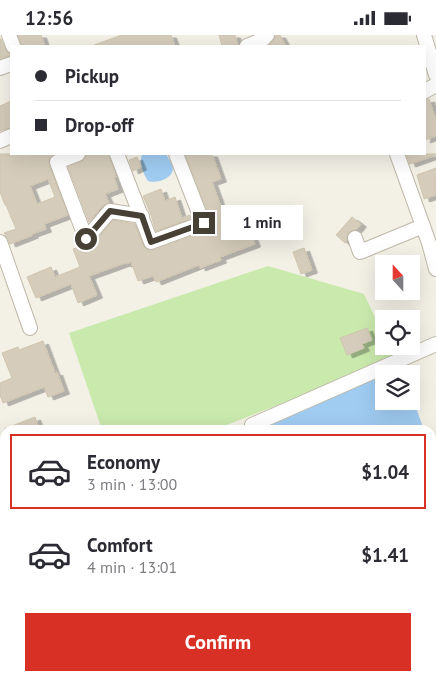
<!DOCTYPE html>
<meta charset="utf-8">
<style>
body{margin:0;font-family:"PT Sans",sans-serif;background:#f7f7f7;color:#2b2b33;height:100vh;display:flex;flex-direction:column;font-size:19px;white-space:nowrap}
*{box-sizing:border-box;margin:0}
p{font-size:16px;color:#7c7c81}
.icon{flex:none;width:28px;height:28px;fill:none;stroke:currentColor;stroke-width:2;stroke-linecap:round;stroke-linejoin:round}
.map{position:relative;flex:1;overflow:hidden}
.drawer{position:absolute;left:0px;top:390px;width:436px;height:256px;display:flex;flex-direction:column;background:#fff;border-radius:15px 15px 0 0;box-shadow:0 5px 20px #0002}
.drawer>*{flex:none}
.top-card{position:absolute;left:10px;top:10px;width:416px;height:110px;border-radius:0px;box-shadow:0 5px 20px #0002;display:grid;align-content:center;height:110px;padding:0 25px;background:#fff}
.needle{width:32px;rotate:339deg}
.tools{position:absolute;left:375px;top:220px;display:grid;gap:10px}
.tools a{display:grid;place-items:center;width:45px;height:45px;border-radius:0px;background:#fff;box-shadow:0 5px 20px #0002;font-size:25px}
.end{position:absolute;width:22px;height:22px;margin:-11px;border:6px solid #464035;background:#fff;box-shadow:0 0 0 2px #fff}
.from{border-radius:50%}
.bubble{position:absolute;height:35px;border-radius:0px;background:#fff;box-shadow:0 5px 20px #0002;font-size:16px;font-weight:700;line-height:35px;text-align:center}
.top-card b{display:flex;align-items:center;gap:18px;height:48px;font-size:19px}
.top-card b+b{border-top:1px solid #e1e1e2}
.top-card i{width:12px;height:12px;background:#2b2b33}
ul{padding:9px 0 0;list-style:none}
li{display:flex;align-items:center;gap:15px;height:75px;margin:0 10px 8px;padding:0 15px;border:2px solid transparent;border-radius:0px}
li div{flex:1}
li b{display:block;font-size:19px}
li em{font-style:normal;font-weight:700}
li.current{border-color:#d93025}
li>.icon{width:45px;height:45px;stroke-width:1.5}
.button{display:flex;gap:10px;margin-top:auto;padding:10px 25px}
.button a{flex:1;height:58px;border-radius:0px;background:#d93025;color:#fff;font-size:20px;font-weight:700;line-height:58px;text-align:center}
.status{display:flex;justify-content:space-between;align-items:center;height:35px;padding:0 25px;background:#fff;direction:ltr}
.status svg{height:14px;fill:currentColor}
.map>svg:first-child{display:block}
.green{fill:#cae9ad}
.water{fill:#a0ccf2}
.building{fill:#d5ccbb;stroke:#d0c5ae;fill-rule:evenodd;filter:url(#shadow)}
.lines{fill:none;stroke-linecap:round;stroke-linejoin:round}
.minor-casing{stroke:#bfb8a8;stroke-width:16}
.trunk-casing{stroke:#e1ab32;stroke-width:25}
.minor{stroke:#fff;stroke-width:14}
.trunk{stroke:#ffde7c;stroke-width:22}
.route{stroke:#464035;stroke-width:6}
</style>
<div class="status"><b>12:56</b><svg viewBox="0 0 49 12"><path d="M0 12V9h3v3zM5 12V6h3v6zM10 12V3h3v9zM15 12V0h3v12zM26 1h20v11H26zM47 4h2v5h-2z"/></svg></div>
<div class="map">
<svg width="436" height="646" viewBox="0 0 436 646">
<defs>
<filter id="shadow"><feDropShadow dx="5.5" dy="3" stdDeviation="0" flood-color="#0004"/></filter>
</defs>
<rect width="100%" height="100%" fill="#f3f0e6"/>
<polygon class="green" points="268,231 364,259 384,301 384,311 389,311 395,324 219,393 217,395 102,395 69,298"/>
<g class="water">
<path d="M142,119H166C168,123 172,128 173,133C173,144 156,149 148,146C143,138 139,128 142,119Z"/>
<polygon points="384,339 384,366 411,366 411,359 424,395 268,395 271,388"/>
<polygon points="436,503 436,562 431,563 431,504"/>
<polygon points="319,641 376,641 378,646 320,646"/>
</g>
<g class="building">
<polygon points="18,0 41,0 45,11 22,11"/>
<polygon points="122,0 171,0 175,11 94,11 94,10"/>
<polygon points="219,0 235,0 238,11 222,11"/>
<polygon points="276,0 280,0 286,11 268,11 273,6"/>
<polygon points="0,4 1,4 7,17 11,20 0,24"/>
<polygon points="429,64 436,85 436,101 425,105 425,65"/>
<polygon points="11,66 11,92 0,96 0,71"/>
<path d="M0,119H54L50,122L48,125L49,130L68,180L44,189L46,194L32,199L33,200L10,209L8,204L4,198L16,194L6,170H5L0,157ZM48,144L55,162L37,169L30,151Z"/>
<polygon points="87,119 108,119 116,142 114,143 118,154 105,159 109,168 103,170 89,187 68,132 84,125"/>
<polygon points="185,119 212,119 221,144 212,147 221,172 223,171 235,204 251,198 255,209 220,222 221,225 200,233 199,230 156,247 153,241 138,246 131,227 126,229 125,228 89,241 97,260 78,268 71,249 36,263 27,242 51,232 55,242 80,232 73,214 81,211 84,212 88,212 92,210 113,185 135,189 143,211 146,214 150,216 154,215 206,196 209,194 212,190 211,185"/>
<polygon points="406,119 436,119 436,120 410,129"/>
<polygon points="137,122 141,132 133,136 129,125"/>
<polygon points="436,133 436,160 424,164 417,140"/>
<polygon points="161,154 165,166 175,162 182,183 190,180 192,183 156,196 150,177 143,161"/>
<polygon points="352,182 361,189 357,194 353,195 349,197 345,208 336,200"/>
<polygon points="304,213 312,235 301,239 293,217"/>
<polygon points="367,293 372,305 362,309 364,313 347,320 340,303"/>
<polygon points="43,306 55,338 57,337 64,356 48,362 44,352 3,368 0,360 0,348 12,343 2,318 18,312 19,315"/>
<polygon points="35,382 40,395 5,395 4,394"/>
</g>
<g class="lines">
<defs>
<g id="minor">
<polyline points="9,0 13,11"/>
<polyline points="424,0 436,40"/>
<polyline points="247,11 262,5 267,0"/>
<polyline points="0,33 11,29"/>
<polyline points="425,56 436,50"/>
<polyline points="0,106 11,101"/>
<polyline points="78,119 57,127 86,204 110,176 142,181"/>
<polyline points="117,119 151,207 203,188 176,119"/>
<polyline points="397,119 429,208 436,234"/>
<polyline points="355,203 360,217 423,191"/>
<polyline points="0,207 30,293"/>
<polyline points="254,395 252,390 436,309"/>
</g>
<g id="trunk">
<polyline points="0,555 5,564"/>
<polyline points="48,641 51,646"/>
</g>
</defs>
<use href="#minor" class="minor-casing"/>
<use href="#trunk" class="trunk-casing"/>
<use href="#minor" class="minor"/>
<use href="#trunk" class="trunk"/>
</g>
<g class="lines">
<polyline class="route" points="86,204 110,176 142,181 151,207 204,188"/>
</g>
</svg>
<div class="tools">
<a><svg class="needle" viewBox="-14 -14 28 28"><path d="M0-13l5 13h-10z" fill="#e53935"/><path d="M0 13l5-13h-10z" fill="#7c7c81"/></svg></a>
<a><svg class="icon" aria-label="locate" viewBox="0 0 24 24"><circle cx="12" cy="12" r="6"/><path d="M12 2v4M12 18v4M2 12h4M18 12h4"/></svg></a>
<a><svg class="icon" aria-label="layers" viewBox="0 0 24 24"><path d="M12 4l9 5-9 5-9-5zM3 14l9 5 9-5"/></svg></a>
</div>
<i class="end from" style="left:86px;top:204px"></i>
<i class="end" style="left:204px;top:188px"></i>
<div class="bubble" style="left:221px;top:170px;width:82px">1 min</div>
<div class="top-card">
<b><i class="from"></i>Pickup</b>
<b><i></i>Drop-off</b>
</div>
<section class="drawer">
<ul>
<li class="current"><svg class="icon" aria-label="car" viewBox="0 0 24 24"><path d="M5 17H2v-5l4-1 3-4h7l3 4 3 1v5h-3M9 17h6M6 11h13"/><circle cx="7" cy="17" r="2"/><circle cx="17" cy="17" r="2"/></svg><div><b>Economy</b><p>3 min · 13:00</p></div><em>$1.04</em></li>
<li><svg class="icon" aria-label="car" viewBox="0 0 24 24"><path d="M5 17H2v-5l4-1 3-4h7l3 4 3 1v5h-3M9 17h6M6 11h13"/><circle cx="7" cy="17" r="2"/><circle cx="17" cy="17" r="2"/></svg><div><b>Comfort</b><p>4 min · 13:01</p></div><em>$1.41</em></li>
</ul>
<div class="button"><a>Confirm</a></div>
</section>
</div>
